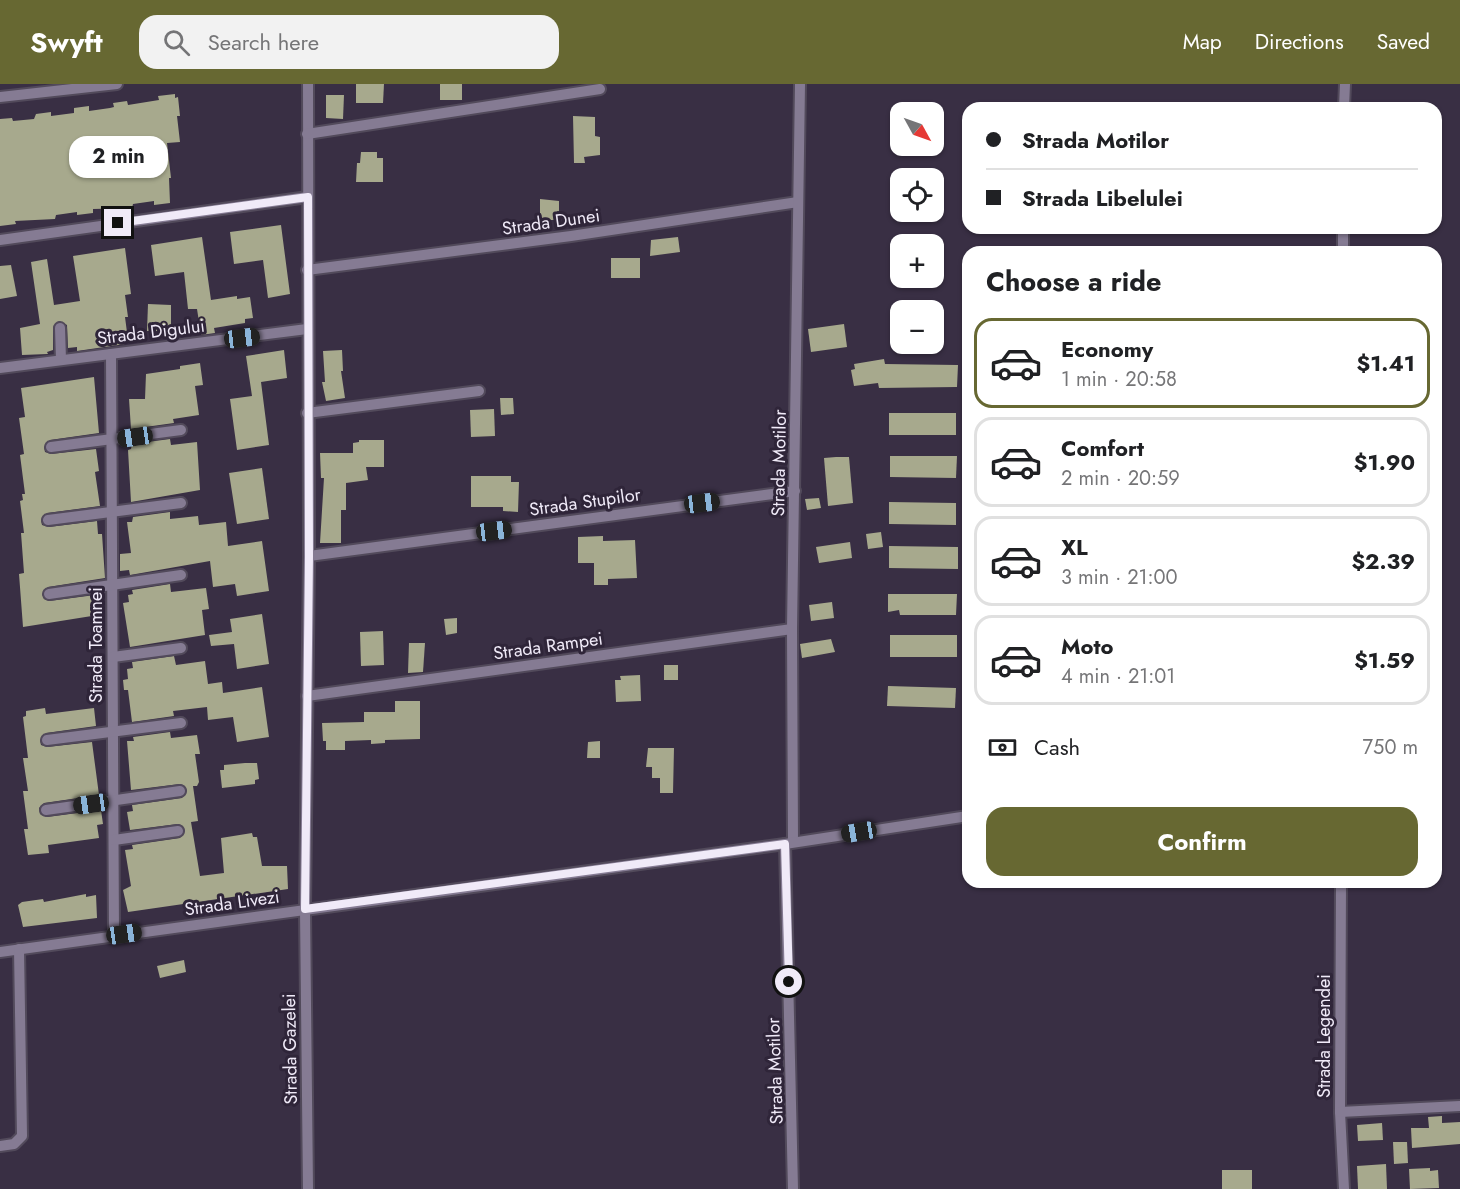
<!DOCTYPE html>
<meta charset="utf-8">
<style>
body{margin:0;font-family:Jost,sans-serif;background:#f2f2f2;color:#202124;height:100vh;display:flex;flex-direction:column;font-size:22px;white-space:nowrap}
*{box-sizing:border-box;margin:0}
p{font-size:20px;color:#757577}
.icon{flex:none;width:33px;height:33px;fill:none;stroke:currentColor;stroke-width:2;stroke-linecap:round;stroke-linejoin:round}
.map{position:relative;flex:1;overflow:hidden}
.sheet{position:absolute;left:962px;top:162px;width:480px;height:642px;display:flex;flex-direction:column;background:#fff;border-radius:18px;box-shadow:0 2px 4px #0004}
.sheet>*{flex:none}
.hud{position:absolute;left:962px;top:18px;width:480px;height:132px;border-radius:18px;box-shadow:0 2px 4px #0004;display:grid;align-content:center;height:132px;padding:0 24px;background:#fff}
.needle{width:39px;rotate:130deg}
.tools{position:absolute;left:890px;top:18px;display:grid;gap:12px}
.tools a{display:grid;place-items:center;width:54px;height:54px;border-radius:12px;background:#fff;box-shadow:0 2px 4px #0004;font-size:30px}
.end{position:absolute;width:27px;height:27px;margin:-14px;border:8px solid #f0eaf8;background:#111;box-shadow:0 0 0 3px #111}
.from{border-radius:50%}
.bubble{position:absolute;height:42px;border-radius:18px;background:#fff;box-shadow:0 2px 4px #0004;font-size:20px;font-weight:700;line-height:42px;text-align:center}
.car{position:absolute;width:18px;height:36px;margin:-18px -9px;border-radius:8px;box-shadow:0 0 4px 2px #0007;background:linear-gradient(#222 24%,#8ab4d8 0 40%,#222 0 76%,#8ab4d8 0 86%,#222 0)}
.hud b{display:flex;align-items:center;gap:21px;height:57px;font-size:22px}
.hud b+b{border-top:2px solid #e0e0e0}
.hud i{width:15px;height:15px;background:#202124}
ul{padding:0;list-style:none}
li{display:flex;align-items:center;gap:18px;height:90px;margin:0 12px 9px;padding:0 12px;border:3px solid #e0e0e0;border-radius:18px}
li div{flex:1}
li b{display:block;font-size:22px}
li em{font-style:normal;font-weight:700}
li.current{border-color:#676832}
li>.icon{width:54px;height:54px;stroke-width:1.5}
h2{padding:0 24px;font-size:27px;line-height:72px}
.pay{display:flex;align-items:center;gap:15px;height:66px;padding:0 24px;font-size:22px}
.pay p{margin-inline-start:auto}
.button{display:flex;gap:12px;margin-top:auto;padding:12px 24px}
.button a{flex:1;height:69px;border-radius:18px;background:#676832;color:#fff;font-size:24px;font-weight:700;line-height:69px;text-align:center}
header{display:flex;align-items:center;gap:36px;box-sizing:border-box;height:84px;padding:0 30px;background:#676832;color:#fff}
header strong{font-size:28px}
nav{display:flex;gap:33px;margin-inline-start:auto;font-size:21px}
.search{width:420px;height:54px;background:#f2f2f2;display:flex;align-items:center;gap:15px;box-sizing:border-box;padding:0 21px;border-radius:18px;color:#757577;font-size:22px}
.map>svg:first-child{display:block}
.building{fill:#a7a98d}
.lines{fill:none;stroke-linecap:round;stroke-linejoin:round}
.minor-casing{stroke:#524a5b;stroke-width:14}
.minor{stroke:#857b93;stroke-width:10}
.route{stroke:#f0eaf8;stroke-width:8}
.labels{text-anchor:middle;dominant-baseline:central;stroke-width:6;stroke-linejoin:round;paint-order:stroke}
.street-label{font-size:18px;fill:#f0eaf8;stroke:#2f2539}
</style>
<header>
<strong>Swyft</strong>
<div class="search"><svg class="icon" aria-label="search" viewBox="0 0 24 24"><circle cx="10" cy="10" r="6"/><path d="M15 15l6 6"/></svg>Search here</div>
<nav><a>Map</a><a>Directions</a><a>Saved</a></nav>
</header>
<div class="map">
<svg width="1460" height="1105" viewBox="0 0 1460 1105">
<rect width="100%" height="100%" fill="#392f44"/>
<g class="building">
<polygon points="356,0 384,0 383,19 356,19"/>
<rect x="440" y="0" width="22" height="16"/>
<polygon points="175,10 175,14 178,13 180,32 177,32 180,58 167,59 171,94 169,94 170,119 154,121 154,117 133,120 132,124 93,125 93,129 77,131 77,128 56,131 55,135 15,137 16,140 0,142 0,35 12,34 13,37 34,35 36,30 51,28 51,32 74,29 74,24 89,22 89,27 110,24 114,23 113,19 127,17 128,21 159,16 158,12"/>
<polygon points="326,11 344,11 343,35 326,34"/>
<polygon points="573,32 595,33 595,52 600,53 600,71 584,73 585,79 574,79"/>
<polygon points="361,68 377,68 377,74 383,74 383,98 356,98 357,79 360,79"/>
<polygon points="540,115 559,117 559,136 540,136"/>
<polygon points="281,141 290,210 268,214 263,176 234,180 230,148"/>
<polygon points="202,153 211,216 237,212 237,215 250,213 253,234 245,235 245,239 214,244 215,249 201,251 197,225 188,225 184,188 155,192 151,161"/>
<polygon points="678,153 680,168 650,172 651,156"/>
<polygon points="125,164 131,210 125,211 128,233 125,233 128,256 125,260 77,267 77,263 68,264 67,241 59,237 53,244 53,266 47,268 48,270 22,271 20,244 40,240 31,178 47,175 54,221 80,217 73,172"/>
<rect x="611" y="174" width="29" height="20"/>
<polygon points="11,181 17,212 0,215 0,182"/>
<polygon points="148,220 171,221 171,247 147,247"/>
<polygon points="844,240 847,263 811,268 808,245"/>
<polygon points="284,266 287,294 261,298 269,361 237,366 230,315 252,312 246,272"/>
<polygon points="342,266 343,287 341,287 345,314 326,317 322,298 325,298 323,267"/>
<polygon points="884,275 885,280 958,281 957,303 879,304 878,299 854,302 851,286 855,285 854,280"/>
<polygon points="200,279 203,301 195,302 199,331 173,335 174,339 131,345 129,315 145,315 146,290 180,285 180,282"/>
<polygon points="94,293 99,349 50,356 44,363 45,368 51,370 96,365 99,387 95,388 100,422 47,429 41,436 42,441 49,443 97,437 98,450 102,450 105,494 48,503 42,510 44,515 49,517 95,511 98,531 23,543 19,490 24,489 21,449 24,449 20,417 23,416 22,410 25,410 20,371 24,370 19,334 25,333 21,304"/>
<polygon points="500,314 513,314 514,330 501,331"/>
<polygon points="494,325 495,352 471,353 470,326"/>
<rect x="889" y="329" width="67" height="22"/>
<polygon points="170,355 171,361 197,358 200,406 131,418 128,366 131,365 132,360"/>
<polygon points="359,356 384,356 384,383 366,383 368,396 346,399 346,426 341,426 341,459 320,459 324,394 321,394 320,369 353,369 353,359 359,358"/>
<polygon points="890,372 957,372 956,394 890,393"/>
<polygon points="836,373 849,373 853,419 828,422 824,374"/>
<polygon points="262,384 269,435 237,440 229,389"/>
<polygon points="471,392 511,392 511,398 519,398 518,428 503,427 503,423 471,423"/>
<polygon points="819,414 821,424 807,426 805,415"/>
<polygon points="889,418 956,419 956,441 889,440"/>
<polygon points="170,428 170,435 198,432 199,441 226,438 228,462 262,457 269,507 237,512 235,500 213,503 210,477 130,491 129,486 120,487 120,470 131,469 127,438 132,438 133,433"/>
<polygon points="881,448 883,463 868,465 866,450"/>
<polygon points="603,452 603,457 635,456 637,494 608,495 608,501 594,501 594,479 578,479 578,453"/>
<polygon points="850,458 852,474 819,479 816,463"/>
<polygon points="889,462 958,463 958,485 889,484"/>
<polygon points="170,500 171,508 206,504 209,525 202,526 205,551 130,563 123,519 129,518 128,511 133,510 132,506"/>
<polygon points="888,510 957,510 956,531 900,531 899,526 888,528"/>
<polygon points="832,518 834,534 811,537 809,521"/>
<polygon points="262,530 269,580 237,585 234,560 211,562 209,551 232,548 230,535"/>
<polygon points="457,534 457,549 446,551 444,535"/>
<polygon points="383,547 384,581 361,582 360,548"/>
<rect x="890" y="551" width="67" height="22"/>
<polygon points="831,555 835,568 802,574 800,560"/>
<polygon points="409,559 425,559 423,588 408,589"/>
<polygon points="174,572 176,581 205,577 208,600 222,598 223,609 262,603 269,653 237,658 233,633 208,636 207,623 173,627 174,632 132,638 128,606 124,606 123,596 128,595 127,585 133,584 132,578"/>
<rect x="664" y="581" width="14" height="15"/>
<polygon points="640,591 641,617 616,618 615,596 621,596 620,592"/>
<polygon points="888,602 956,604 955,624 887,622"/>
<polygon points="395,617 420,617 420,655 385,656 385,659 371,660 371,656 345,657 345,666 326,666 326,657 323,657 322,639 364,638 364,628 395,628"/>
<polygon points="45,624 46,630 94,624 96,642 46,649 40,656 41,661 47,663 92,658 99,711 44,719 39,724 40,730 47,733 101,726 103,740 97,741 99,754 48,761 49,769 28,771 24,745 28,745 23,707 28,707 23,674 28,674 23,633 26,632 26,627"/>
<polygon points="170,648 171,654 197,651 200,670 195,670 199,698 197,702 193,702 198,737 191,738 200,792 224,789 221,754 252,749 253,753 257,753 262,782 287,782 288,805 128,828 123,806 131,802 125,766 133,765 132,761 180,754 185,747 183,742 178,740 130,746 127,728 133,727 132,721 182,714 187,707 185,702 180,700 131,706 127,657 134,657 133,653"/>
<polygon points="600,657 600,674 587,674 588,658"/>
<polygon points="648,664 674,664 673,709 660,709 660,694 652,694 652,683 646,683"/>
<polygon points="245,679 257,679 259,695 255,696 255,700 222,704 220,686 224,686 224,681"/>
<polygon points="86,810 86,813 96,811 97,834 23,843 18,821 22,818 43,815 44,818"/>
<polygon points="184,876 186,888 160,894 157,882"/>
<polygon points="1442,1032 1442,1039 1460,1038 1460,1060 1412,1064 1411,1044 1429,1044 1428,1033"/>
<polygon points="1382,1039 1383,1056 1358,1057 1357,1041"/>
<polygon points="1393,1058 1407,1058 1408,1079 1394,1080"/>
<polygon points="1386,1080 1387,1105 1358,1105 1357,1082"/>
<polygon points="1430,1084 1430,1087 1438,1086 1439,1104 1410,1105 1409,1085"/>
<rect x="1222" y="1086" width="30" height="19"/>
</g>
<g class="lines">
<defs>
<g id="minor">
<polyline points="308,0 309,472 305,826 308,1105"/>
<polyline points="0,13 117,0"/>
<polyline points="1344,24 1345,0"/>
<polyline points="307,50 600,5"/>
<polyline points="0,156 308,113"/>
<polyline points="1343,168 1343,144"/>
<polyline points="307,186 571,152 798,118"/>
<polyline points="60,244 61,276"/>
<polyline points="111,270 114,851"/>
<polyline points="0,284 307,245"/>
<polyline points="307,329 479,307"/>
<polyline points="51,363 181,346"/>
<polyline points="48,436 181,419"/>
<polyline points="309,472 795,407"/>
<polyline points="49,510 181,491"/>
<polyline points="113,573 181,564"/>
<polyline points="307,612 792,545"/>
<polyline points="47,656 181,639"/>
<polyline points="46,726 180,707"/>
<polyline points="114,756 178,747"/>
<polyline points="793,758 792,545 800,0"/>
<polyline points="785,760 793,1105"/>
<polyline points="1341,798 1340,1028 1344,1105"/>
<polyline points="0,868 785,760 968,732"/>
<polyline points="1340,1028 1460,1022"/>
<polyline points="0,1062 14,1060 22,1052 19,865"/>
</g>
</defs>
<use href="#minor" class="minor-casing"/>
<use href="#minor" class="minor"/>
</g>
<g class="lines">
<polyline class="route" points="118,139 308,113 309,472 305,825 785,760 789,898"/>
</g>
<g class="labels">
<g class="street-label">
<text transform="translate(551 138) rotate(-8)">Strada Dunei</text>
<text transform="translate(151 248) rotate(-7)">Strada Digului</text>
<text transform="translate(779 379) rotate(-89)">Strada Motilor</text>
<text transform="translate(585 418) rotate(-8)">Strada Stupilor</text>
<text transform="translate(96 561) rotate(-90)">Strada Toamnei</text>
<text transform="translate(548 562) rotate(-8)">Strada Rampei</text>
<text transform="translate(232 819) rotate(-8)">Strada Livezi</text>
<text transform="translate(1324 952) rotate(-90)">Strada Legendei</text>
<text transform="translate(290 965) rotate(-91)">Strada Gazelei</text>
<text transform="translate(775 987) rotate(-92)">Strada Motilor</text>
</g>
</g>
</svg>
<div class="tools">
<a><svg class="needle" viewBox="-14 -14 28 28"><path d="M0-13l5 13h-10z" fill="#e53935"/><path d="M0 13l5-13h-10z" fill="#757577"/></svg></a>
<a><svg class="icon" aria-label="locate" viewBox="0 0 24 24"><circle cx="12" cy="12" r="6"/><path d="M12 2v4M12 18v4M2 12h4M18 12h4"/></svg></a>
<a>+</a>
<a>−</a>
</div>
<i class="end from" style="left:789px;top:898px"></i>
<i class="end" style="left:118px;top:139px"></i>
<div class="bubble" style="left:69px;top:52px;width:99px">2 min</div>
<i class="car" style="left:242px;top:254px;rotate:83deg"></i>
<i class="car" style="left:135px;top:353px;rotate:262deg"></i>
<i class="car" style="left:702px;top:419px;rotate:83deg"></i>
<i class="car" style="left:494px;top:447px;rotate:83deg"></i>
<i class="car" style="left:91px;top:720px;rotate:262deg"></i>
<i class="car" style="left:859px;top:748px;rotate:261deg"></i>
<i class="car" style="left:124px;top:850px;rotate:82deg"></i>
<div class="hud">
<b><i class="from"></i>Strada Motilor</b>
<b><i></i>Strada Libelulei</b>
</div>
<section class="sheet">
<h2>Choose a ride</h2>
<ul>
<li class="current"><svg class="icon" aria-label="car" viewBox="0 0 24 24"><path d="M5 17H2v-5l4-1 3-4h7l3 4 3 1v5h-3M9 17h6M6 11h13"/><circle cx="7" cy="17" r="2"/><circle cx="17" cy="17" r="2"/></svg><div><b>Economy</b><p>1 min · 20:58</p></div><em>$1.41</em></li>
<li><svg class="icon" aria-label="car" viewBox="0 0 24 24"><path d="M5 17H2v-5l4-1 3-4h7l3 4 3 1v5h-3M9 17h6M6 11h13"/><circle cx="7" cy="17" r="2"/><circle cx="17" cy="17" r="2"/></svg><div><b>Comfort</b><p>2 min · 20:59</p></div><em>$1.90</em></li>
<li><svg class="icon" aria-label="car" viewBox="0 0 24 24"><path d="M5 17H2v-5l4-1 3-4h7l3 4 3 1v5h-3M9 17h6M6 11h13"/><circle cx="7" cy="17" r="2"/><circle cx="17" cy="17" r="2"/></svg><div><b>XL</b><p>3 min · 21:00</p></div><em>$2.39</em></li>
<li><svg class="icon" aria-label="car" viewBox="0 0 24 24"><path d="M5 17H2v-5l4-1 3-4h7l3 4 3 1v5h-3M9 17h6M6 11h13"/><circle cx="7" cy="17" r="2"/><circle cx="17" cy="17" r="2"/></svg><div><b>Moto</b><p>4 min · 21:01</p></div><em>$1.59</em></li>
</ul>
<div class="pay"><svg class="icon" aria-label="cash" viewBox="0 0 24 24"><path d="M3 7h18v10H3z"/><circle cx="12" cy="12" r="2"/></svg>Cash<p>750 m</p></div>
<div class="button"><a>Confirm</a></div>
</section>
</div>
